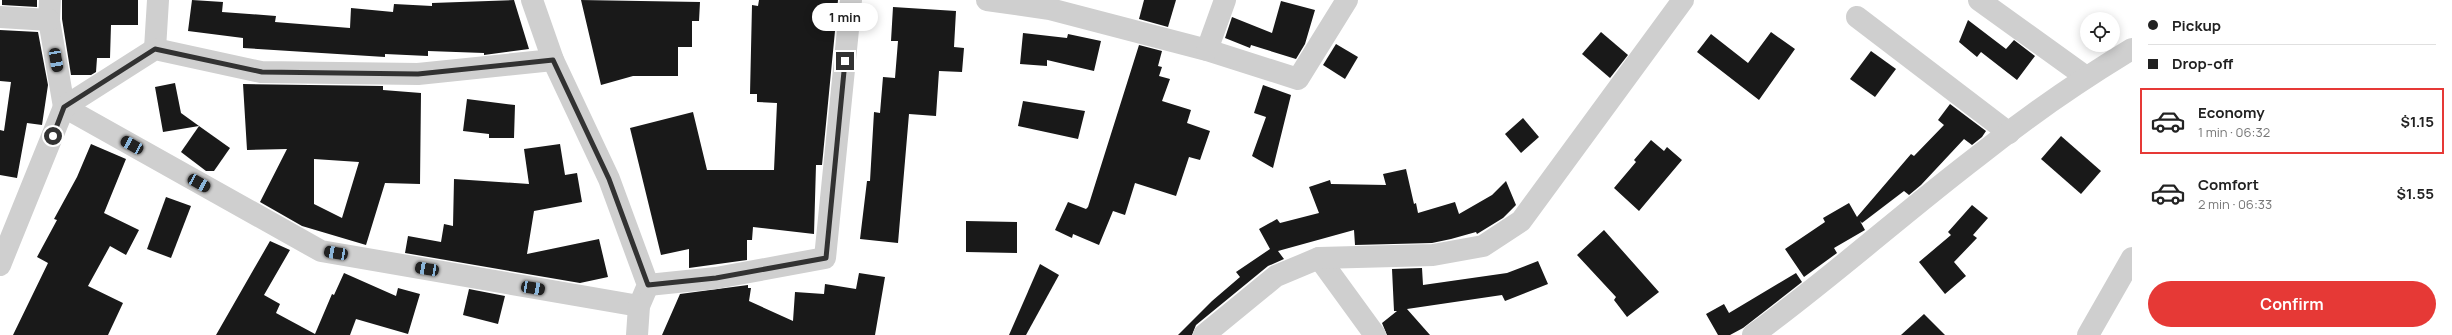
<!DOCTYPE html>
<meta charset="utf-8">
<style>
body{margin:0;font-family:Manrope,sans-serif;background:#f6f6f6;color:#222;height:100vh;display:flex;flex-direction:column;font-size:15px;white-space:nowrap}
*{box-sizing:border-box;margin:0}
p{font-size:13px;color:#767676}
.icon{flex:none;width:22px;height:22px;fill:none;stroke:currentColor;stroke-width:2;stroke-linecap:round;stroke-linejoin:round}
.map{position:relative;flex:1;overflow:hidden}
.sheet{display:flex;flex-direction:column;background:#fff;width:320px}
.sheet>*{flex:none}
.guide{display:grid;align-content:center;height:88px;padding:0 16px;background:#fff}
.controls{position:absolute;left:2080px;top:12px;display:grid;gap:8px}
.controls a{display:grid;place-items:center;width:40px;height:40px;border-radius:50%;background:#fff;box-shadow:0 2px 10px #0003;font-size:20px}
.end{position:absolute;width:18px;height:18px;margin:-9px;border:5px solid #323232;background:#fff;box-shadow:0 0 0 2px #fff}
.from{border-radius:50%}
.bubble{position:absolute;height:28px;border-radius:14px;background:#fff;box-shadow:0 2px 10px #0003;font-size:13px;font-weight:700;line-height:28px;text-align:center}
.car{position:absolute;width:12px;height:24px;margin:-12px -6px;border-radius:5px;box-shadow:0 0 3px 1px #0007;background:linear-gradient(#222 24%,#8ab4d8 0 40%,#222 0 76%,#8ab4d8 0 86%,#222 0)}
.guide b{display:flex;align-items:center;gap:14px;height:38px;font-size:15px}
.guide b+b{border-top:1px solid #e0e0e0}
.guide i{width:10px;height:10px;background:#222}
ul{padding:0;list-style:none}
li{display:flex;align-items:center;gap:12px;height:66px;margin:0 8px 6px;padding:0 8px;border:2px solid transparent;border-radius:0px}
li div{flex:1}
li b{display:block;font-size:15px}
li em{font-style:normal;font-weight:700}
li.current{border-color:#e63936}
li>.icon{width:36px;height:36px;stroke-width:1.5}
.action{display:flex;gap:8px;margin-top:auto;padding:8px 16px}
.action a{flex:1;height:46px;border-radius:24px;background:#e63936;color:#fff;font-size:16px;font-weight:700;line-height:46px;text-align:center}
main{display:flex;flex:1;min-height:0}
.map>svg:first-child{display:block}
.building{fill:#191919;fill-rule:evenodd}
.lines{fill:none;stroke-linecap:round;stroke-linejoin:round}
.minor{stroke:#cfcfcf;stroke-width:22}
.route{stroke:#323232;stroke-width:5}
</style>
<main>
<div class="map">
<svg width="2132" height="335" viewBox="0 0 2132 335">
<rect width="100%" height="100%" fill="#fff"/>
<g class="building">
<polygon points="2,0 37,0 37,7 2,5"/>
<polygon points="62,0 138,0 138,25 111,25 110,58 97,58 96,72 91,75 71,75 62,19"/>
<polygon points="192,0 223,2 222,12 276,16 275,22 350,28 351,8 393,12 394,4 432,6 432,3 514,0 529,49 484,55 484,53 428,51 428,56 385,54 385,57 243,48 243,38 188,31"/>
<polygon points="581,0 700,2 699,21 692,21 692,47 678,47 678,76 633,76 601,85"/>
<polygon points="759,0 838,0 822,165 816,165 814,234 753,227 752,240 747,240 747,260 689,268 689,249 661,255 630,128 693,112 707,170 774,170 777,103 757,102 757,94 750,94 752,5 758,6"/>
<polygon points="1144,0 1176,0 1168,27 1139,19"/>
<polygon points="1281,1 1315,10 1305,44 1296,59 1251,45 1250,48 1225,38 1232,17 1272,33"/>
<polygon points="893,7 956,11 954,47 964,48 962,72 939,71 936,116 909,114 898,243 860,239 867,181 870,181 874,112 880,113 883,77 895,78 898,41 891,41"/>
<polygon points="1968,20 2006,49 2014,40 2035,56 2017,80 1981,52 1977,57 1959,42"/>
<polygon points="0,30 38,32 48,85 42,125 27,123 17,178 0,175 0,130 4,131 11,82 0,81"/>
<polygon points="1601,32 1628,55 1610,78 1582,54"/>
<polygon points="1771,32 1795,49 1759,100 1697,52 1711,34 1748,63"/>
<polygon points="1023,33 1067,38 1068,34 1101,41 1094,71 1047,60 1047,66 1020,64"/>
<polygon points="1336,44 1358,57 1345,79 1323,65"/>
<polygon points="1139,45 1162,51 1158,66 1162,67 1159,76 1170,79 1162,101 1191,110 1187,123 1210,131 1200,160 1189,157 1176,196 1135,183 1125,215 1113,211 1099,245 1073,234 1072,238 1055,230 1068,202 1086,209 1088,207"/>
<polygon points="1871,51 1896,69 1875,97 1850,79"/>
<polygon points="175,83 181,113 199,126 163,132 155,87"/>
<path d="M243,84L383,86V90L421,93L420,184L385,183L366,245L302,226L260,202L287,149L247,150ZM314,159L359,162L342,218L314,204Z"/>
<polygon points="1263,85 1291,95 1273,168 1252,156 1266,117 1254,113"/>
<polygon points="467,99 515,105 514,138 489,138 489,134 463,131"/>
<polygon points="1023,101 1085,111 1078,139 1018,126"/>
<polygon points="1950,104 1986,131 1982,137 1972,145 1964,139 1921,185 1909,195 1904,191 1862,223 1860,221 1865,230 1834,248 1837,253 1804,277 1785,249 1825,222 1823,218 1849,203 1857,217 1911,154 1914,156 1944,125 1938,120"/>
<polygon points="1523,118 1539,137 1521,153 1505,134"/>
<polygon points="199,126 230,148 214,171 206,171 181,152"/>
<polygon points="2061,136 2101,171 2081,194 2041,159"/>
<polygon points="1651,140 1664,151 1667,147 1682,160 1639,211 1614,188 1636,162 1634,160"/>
<polygon points="91,144 126,159 104,213 139,230 126,255 110,246 88,286 123,303 108,335 13,335 48,263 37,257 57,220 54,219 77,177"/>
<polygon points="560,144 565,175 577,173 582,202 534,211 527,254 599,239 608,277 580,283 405,253 408,236 441,242 444,224 453,226 454,179 529,184 524,149"/>
<polygon points="1406,169 1414,204 1416,203 1418,213 1455,202 1459,214 1492,195 1506,181 1516,205 1503,218 1477,234 1476,232 1451,239 1432,243 1355,245 1354,230 1278,251 1284,259 1268,266 1196,325 1192,335 1178,335 1212,301 1240,277 1236,272 1270,249 1259,229 1277,219 1280,223 1319,213 1309,187 1330,180 1331,184 1386,185 1383,174"/>
<polygon points="166,197 191,206 171,258 147,249"/>
<polygon points="1972,205 1988,218 1973,235 1977,238 1954,262 1966,276 1945,294 1919,262 1951,235 1948,232"/>
<polygon points="966,221 1017,222 1017,253 966,252"/>
<polygon points="1604,230 1659,292 1627,317 1614,300 1616,297 1577,255"/>
<polygon points="270,241 290,250 264,295 280,304 276,313 315,334 332,294 334,295 344,273 396,296 398,288 420,294 408,334 356,319 350,335 216,335"/>
<polygon points="1538,261 1548,284 1505,301 1502,295 1407,309 1430,335 1387,335 1382,323 1397,311 1394,311 1392,269 1422,268 1423,285 1507,273"/>
<polygon points="1040,264 1059,275 1026,335 1009,335"/>
<polygon points="859,273 885,277 875,335 662,335 680,294 748,285 748,288 751,288 749,301 793,321 795,292 824,294 825,284 856,289"/>
<polygon points="1796,273 1802,282 1743,328 1730,335 1718,335 1706,314 1724,304 1729,313"/>
<polygon points="469,289 505,296 498,324 463,315"/>
<polygon points="1924,314 1945,335 1901,335"/>
</g>
<g class="lines">
<g class="minor">
<polyline points="50,0 49,20 64,107 321,251 639,306"/>
<polyline points="532,0 553,60 609,179 648,285 639,306 637,335"/>
<polyline points="987,0 1050,9 1207,50 1298,79 1347,0"/>
<polyline points="1979,0 2086,77"/>
<polyline points="0,17 49,20"/>
<polyline points="1857,17 2009,133"/>
<polyline points="155,49 158,0"/>
<polyline points="1207,50 1225,0"/>
<polyline points="1319,258 1375,335"/>
<polyline points="0,265 64,107 155,49 261,72 418,74 553,60"/>
<polyline points="648,285 716,278 825,258 851,0"/>
<polyline points="1204,335 1276,276 1319,258 1433,255 1483,246 1521,221 1683,0"/>
<path d="M1753,335C1831,278 1902,214 1978,156C2027,117 2079,81 2132,49"/>
<polyline points="2088,335 2132,258"/>
</g>
</g>
<g class="lines">
<polyline class="route" points="53,136 64,107 155,49 262,72 418,74 553,60 609,179 648,285 716,278 826,258 845,61"/>
</g>
</svg>
<div class="controls">
<a><svg class="icon" aria-label="locate" viewBox="0 0 24 24"><circle cx="12" cy="12" r="6"/><path d="M12 2v4M12 18v4M2 12h4M18 12h4"/></svg></a>
</div>
<i class="end from" style="left:53px;top:136px"></i>
<i class="end" style="left:845px;top:61px"></i>
<div class="bubble" style="left:812px;top:3px;width:66px">1 min</div>
<i class="car" style="left:56px;top:60px;rotate:170deg"></i>
<i class="car" style="left:132px;top:145px;rotate:299deg"></i>
<i class="car" style="left:199px;top:183px;rotate:119deg"></i>
<i class="car" style="left:336px;top:253px;rotate:280deg"></i>
<i class="car" style="left:427px;top:269px;rotate:280deg"></i>
<i class="car" style="left:533px;top:288px;rotate:100deg"></i>
</div>
<section class="sheet">
<div class="guide">
<b><i class="from"></i>Pickup</b>
<b><i></i>Drop-off</b>
</div>
<ul>
<li class="current"><svg class="icon" aria-label="car" viewBox="0 0 24 24"><path d="M5 17H2v-5l4-1 3-4h7l3 4 3 1v5h-3M9 17h6M6 11h13"/><circle cx="7" cy="17" r="2"/><circle cx="17" cy="17" r="2"/></svg><div><b>Economy</b><p>1 min · 06:32</p></div><em>$1.15</em></li>
<li><svg class="icon" aria-label="car" viewBox="0 0 24 24"><path d="M5 17H2v-5l4-1 3-4h7l3 4 3 1v5h-3M9 17h6M6 11h13"/><circle cx="7" cy="17" r="2"/><circle cx="17" cy="17" r="2"/></svg><div><b>Comfort</b><p>2 min · 06:33</p></div><em>$1.55</em></li>
</ul>
<div class="action"><a>Confirm</a></div>
</section>
</main>
